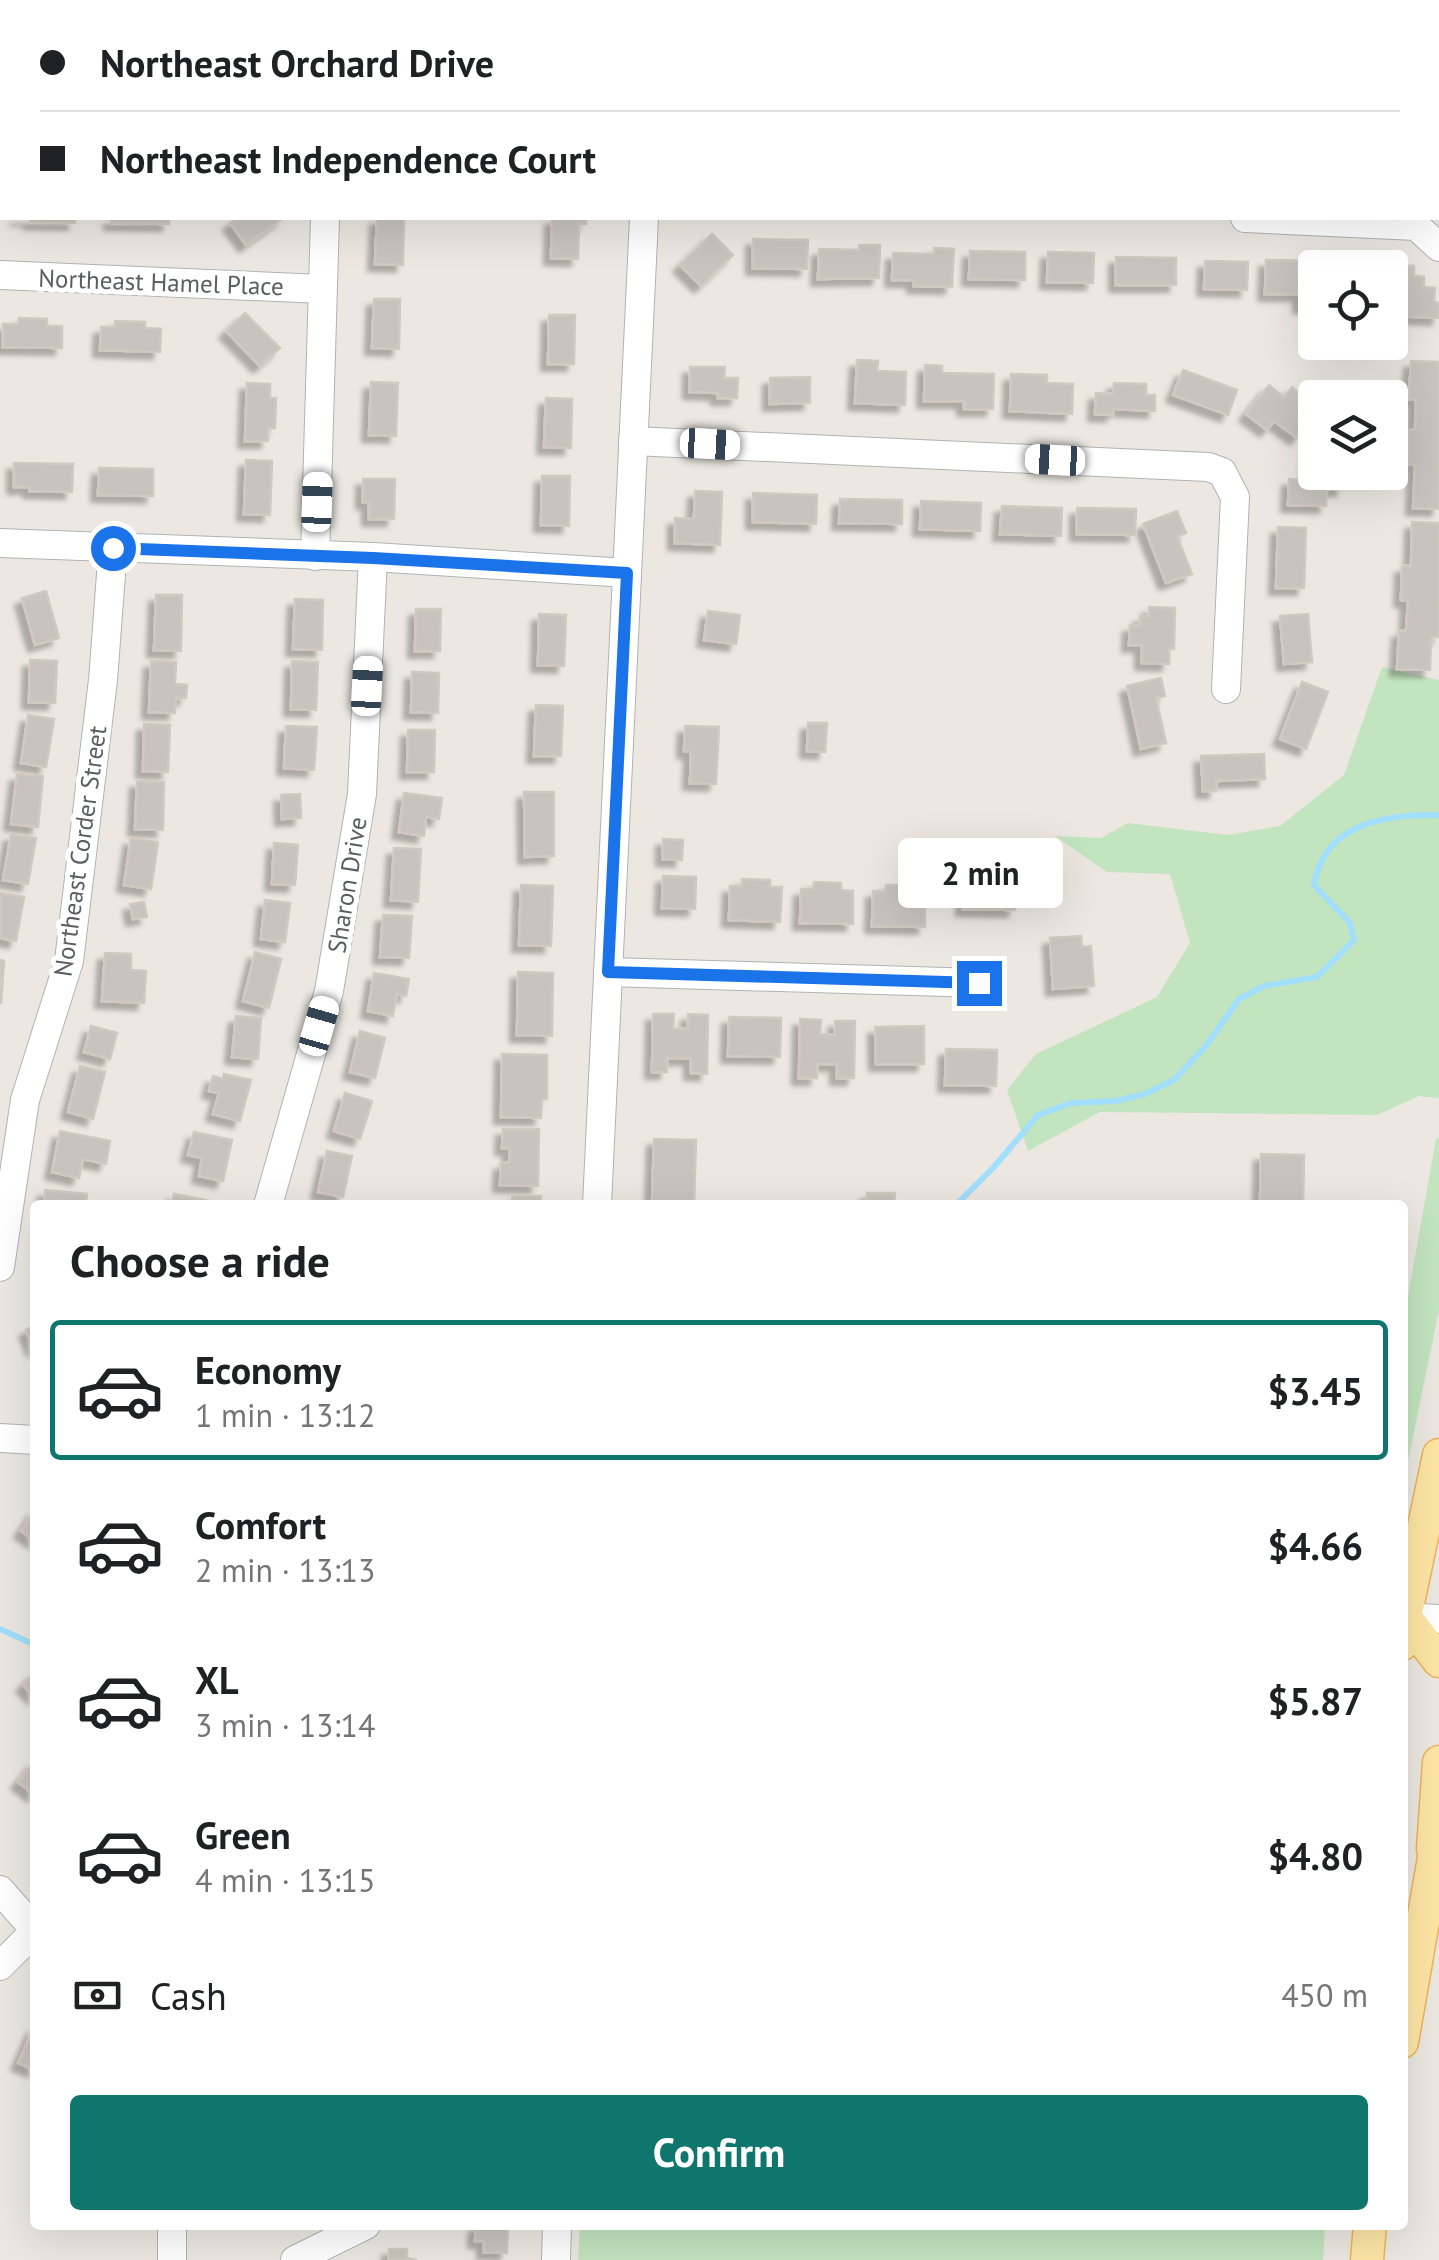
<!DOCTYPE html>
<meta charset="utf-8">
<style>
body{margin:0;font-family:"PT Sans",sans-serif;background:#f2f2f2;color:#202124;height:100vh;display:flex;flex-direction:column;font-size:38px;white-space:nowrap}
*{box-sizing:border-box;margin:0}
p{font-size:32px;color:#757577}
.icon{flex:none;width:55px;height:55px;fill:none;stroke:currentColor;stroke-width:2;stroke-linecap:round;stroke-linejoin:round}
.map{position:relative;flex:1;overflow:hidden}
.details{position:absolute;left:30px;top:1200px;width:1378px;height:1030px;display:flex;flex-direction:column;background:#fff;border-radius:10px;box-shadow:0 10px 40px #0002}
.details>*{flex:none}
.top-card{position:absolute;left:0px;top:0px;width:1440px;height:220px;box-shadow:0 10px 40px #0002;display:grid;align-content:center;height:220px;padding:0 40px;background:#fff}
.controls{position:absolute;left:1298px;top:250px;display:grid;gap:20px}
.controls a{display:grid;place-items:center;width:110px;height:110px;border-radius:10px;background:#fff;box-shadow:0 10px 40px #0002;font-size:50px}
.end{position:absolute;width:45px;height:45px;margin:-22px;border:12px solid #1a73e8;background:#fff;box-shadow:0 0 0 5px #fff}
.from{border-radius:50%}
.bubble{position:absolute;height:70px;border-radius:10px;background:#fff;box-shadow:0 10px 40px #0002;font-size:32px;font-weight:700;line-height:70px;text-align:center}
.car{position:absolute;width:30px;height:60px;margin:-30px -15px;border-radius:12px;box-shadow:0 0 8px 2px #0007;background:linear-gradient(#fff 24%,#345 0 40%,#fff 0 76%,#345 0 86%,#fff 0)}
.top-card b{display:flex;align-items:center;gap:35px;height:95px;font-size:38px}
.top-card b+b{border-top:2px solid #e0e0e0}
.top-card i{width:25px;height:25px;background:#202124}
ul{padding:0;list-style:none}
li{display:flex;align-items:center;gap:30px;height:140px;margin:0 20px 15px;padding:0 20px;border:5px solid transparent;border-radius:10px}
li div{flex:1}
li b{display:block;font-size:38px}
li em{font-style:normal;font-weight:700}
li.selected{border-color:#0f766e}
li>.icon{width:90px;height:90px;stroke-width:1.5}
h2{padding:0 40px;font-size:45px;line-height:120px}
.pay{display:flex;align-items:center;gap:25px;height:110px;padding:0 40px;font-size:38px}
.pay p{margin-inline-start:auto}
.button{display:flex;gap:20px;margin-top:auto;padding:20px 40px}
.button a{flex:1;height:115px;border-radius:10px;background:#0f766e;color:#fff;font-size:40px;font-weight:700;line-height:115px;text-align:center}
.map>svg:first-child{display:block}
.green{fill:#c2e4be}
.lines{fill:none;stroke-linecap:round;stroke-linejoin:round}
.stream{stroke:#a1dffd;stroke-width:6}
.building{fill:#c8c3be;stroke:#d1c9c0;stroke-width:2.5;filter:url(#shadow)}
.minor-casing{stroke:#afb3b6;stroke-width:30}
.major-casing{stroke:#edb359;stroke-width:35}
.minor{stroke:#fff;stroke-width:28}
.major{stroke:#fde5a5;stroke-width:32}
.route{stroke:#1a73e8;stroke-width:12}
.labels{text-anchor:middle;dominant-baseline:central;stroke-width:10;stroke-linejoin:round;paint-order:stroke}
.street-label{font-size:25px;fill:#5a5e62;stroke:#fff}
</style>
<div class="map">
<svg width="1439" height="2260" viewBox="0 0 1439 2260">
<defs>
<filter id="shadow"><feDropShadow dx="-7" dy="7" stdDeviation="2.5" flood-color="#0004"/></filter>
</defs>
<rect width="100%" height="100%" fill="#ece8e1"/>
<g class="green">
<polygon points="1382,667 1439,680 1439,1098 1419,1096 1377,1115 1100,1112 1028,1151 1007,1090 1036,1054 1157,997 1190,943 1170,874 1107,872 1055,836 1101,838 1128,823 1228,835 1280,826 1344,775"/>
<polygon points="1439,1138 1439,1310 1403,1485 1403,1324 1436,1139"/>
<polygon points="580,2225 1325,2225 1323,2260 578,2260"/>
</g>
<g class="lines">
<g class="stream">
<path d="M956,1205L994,1167L1038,1115L1071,1103L1116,1101L1145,1094L1174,1080L1206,1046L1239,999L1264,986L1317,977L1354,940L1350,923L1314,885C1324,823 1386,814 1439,815"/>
<polyline points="0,1629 35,1645"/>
</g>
</g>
<g class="building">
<rect x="1212" y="0" width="42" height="2"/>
<polygon points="16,218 75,218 75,223 31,222 31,219"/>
<polygon points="111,218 169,218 169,224 111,223"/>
<polygon points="237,218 283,218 246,245 230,223"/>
<polygon points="377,218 404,218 403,265 375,264"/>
<polygon points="552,218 586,218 586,224 579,224 578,259 551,258"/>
<polygon points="712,234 733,255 701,286 680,265"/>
<polygon points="753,239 808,240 807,269 753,268"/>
<polygon points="859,245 880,245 879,278 818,279 819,249 859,250"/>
<polygon points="934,248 954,249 952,287 914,286 914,280 892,280 893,253 934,254"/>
<polygon points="970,251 1025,252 1025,280 969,279"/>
<polygon points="1048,252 1094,253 1093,283 1047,282"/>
<polygon points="1116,257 1176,258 1176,285 1116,285"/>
<polygon points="1266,260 1334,261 1333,268 1315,268 1315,307 1300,306 1300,294 1265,294"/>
<polygon points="1205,261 1248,262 1247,290 1204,289"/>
<polygon points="1395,265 1414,266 1414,276 1424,277 1424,287 1435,288 1434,302 1439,303 1439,318 1393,316"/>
<polygon points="374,299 400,299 399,349 372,348"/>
<polygon points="245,313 280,348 260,366 226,331"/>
<polygon points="549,315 575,315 574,364 548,364"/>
<polygon points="19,318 47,319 47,326 62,326 62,348 3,347 3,324 18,324"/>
<polygon points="115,321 145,322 145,328 161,329 160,352 100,350 101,327 115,327"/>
<polygon points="857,360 878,361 877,371 906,372 905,405 855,403"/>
<polygon points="1411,361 1438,362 1439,368 1439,509 1413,508 1415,465 1407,464 1408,431 1415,429 1416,399 1409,399"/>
<polygon points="925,365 942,366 942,373 994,374 993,409 964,409 964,401 924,401"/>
<polygon points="690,367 725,367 724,378 738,378 737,398 718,398 718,393 690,392"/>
<polygon points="1183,370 1237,390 1228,415 1173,395"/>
<polygon points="1011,374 1047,375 1047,383 1073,384 1072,414 1010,411"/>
<polygon points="810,377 810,403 770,404 770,378"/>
<polygon points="371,382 398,383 396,436 369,435"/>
<polygon points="247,383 270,384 270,398 276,398 275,428 268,428 268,441 245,441"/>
<polygon points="1114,383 1146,384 1146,395 1155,395 1155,411 1113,409 1113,415 1095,414 1096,393 1113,394"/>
<polygon points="1269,385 1284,397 1292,387 1315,405 1315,415 1297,438 1274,421 1267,430 1246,414"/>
<polygon points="546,398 572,399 571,448 544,447"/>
<polygon points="1309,450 1315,450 1315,472 1343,472 1343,489 1327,489 1326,506 1288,505 1289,479 1308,480"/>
<polygon points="246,460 272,461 270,515 244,514"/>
<polygon points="14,463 73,464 72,492 30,491 30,487 14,487"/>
<polygon points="99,468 153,469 153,496 98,495"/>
<polygon points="542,476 570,476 569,526 541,525"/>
<polygon points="363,479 395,479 394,519 369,519 369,502 363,502"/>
<polygon points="695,491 722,492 720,545 675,543 675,518 694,519"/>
<polygon points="753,493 817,495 816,524 753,522"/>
<polygon points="840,499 902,500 902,524 839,523"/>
<polygon points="921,501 981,503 980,531 920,529"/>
<polygon points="1002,506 1062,508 1061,536 1000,534"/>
<polygon points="1077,508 1136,509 1135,535 1077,534"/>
<polygon points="1177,511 1186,533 1177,536 1192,574 1166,583 1143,524"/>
<polygon points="1412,522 1439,523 1439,637 1431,636 1430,670 1397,669 1399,631 1406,631 1408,601 1401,600 1402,566 1411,566"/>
<polygon points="1278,527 1306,528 1304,588 1276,588"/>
<polygon points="46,591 59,638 35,645 22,598"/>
<polygon points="156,595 182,595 181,651 154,650"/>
<polygon points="295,599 323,600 322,650 293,649"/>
<polygon points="1149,607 1175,608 1174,649 1169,648 1169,664 1142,663 1142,645 1129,645 1130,625 1140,626 1140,616 1149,617"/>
<polygon points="416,609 441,609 440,651 415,651"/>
<polygon points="708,611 740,615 736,644 704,640"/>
<polygon points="539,614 566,615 564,666 538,665"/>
<polygon points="1308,614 1312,662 1284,664 1280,616"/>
<polygon points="30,660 57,661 55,703 29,702"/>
<polygon points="151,661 176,662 175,684 187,685 186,698 176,698 175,713 149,712"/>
<polygon points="292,661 318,662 316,710 291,709"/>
<polygon points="412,672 439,673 438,713 411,712"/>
<polygon points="1161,678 1165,696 1156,698 1166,743 1141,749 1127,686"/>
<polygon points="1302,682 1328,692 1306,749 1280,739"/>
<polygon points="536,705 563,706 561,756 534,756"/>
<polygon points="28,715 54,719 46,767 21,763"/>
<polygon points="808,723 827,723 825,752 807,751"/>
<polygon points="144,724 170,725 168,772 143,771"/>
<polygon points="286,726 317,727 314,770 284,768"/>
<polygon points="685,726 719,727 716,784 690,783 691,752 684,751"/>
<polygon points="408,730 435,730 434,772 407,772"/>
<polygon points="1264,754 1265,779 1216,781 1216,791 1203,791 1201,756"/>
<polygon points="17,774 43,776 38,827 11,824"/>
<polygon points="137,781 164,782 163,830 135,829"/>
<polygon points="524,792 554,792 554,856 525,857"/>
<polygon points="404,793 442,798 439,819 426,817 424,836 399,832"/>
<polygon points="300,794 301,818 282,819 281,795"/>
<polygon points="11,834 36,838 28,884 3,880"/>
<polygon points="131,838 158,842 151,889 124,885"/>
<polygon points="663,839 683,840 682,860 663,859"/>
<polygon points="274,843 298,845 295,885 272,884"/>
<polygon points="394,848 421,849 418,902 391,900"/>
<polygon points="965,874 1016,876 1015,910 963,909"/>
<polygon points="663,876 696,877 695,909 662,908"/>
<polygon points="742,879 770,880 770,887 782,887 780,922 729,920 730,886 742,886"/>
<polygon points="814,882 841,883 841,890 853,891 853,924 800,923 801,889 813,889"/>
<polygon points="521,885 553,886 551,946 519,945"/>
<polygon points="886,885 914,885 913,892 925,893 925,927 872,926 873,891 885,891"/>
<polygon points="0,893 24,897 16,941 0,938"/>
<polygon points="265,900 290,903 285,942 261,939"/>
<polygon points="144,902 147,917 133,919 130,904"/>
<polygon points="383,915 412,916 409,958 380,957"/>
<polygon points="1081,936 1082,947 1091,946 1094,986 1053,989 1050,938"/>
<polygon points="255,952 281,959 269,1008 243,1001"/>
<polygon points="105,953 131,954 131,970 146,971 144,1003 102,1001"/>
<polygon points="0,960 4,961 1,1003 0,1003"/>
<polygon points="518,972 553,973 552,1036 517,1035"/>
<polygon points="374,973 409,979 406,996 397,994 393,1016 368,1011"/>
<polygon points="653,1014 674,1014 673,1029 688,1029 688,1014 708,1015 707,1074 691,1073 691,1058 667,1058 667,1072 652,1072"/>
<polygon points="236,1016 261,1018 258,1059 232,1057"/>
<polygon points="729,1017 781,1018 780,1057 728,1056"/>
<polygon points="800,1019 821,1020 820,1034 835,1035 835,1021 855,1021 854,1078 837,1078 837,1064 817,1064 817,1078 799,1078"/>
<polygon points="91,1026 117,1033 110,1059 84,1052"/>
<polygon points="924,1026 924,1064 876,1064 875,1027"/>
<polygon points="360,1031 385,1038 375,1078 350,1072"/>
<polygon points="946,1049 997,1050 996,1086 945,1085"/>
<polygon points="502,1054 547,1055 547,1099 542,1099 541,1118 501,1117"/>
<polygon points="80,1066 105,1072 93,1119 68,1112"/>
<polygon points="224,1074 251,1080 240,1121 213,1114 219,1093 209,1091 213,1076 223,1079"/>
<polygon points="345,1093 372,1101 360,1139 334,1131"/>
<polygon points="503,1129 539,1129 538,1186 500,1185 501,1163 509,1163 510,1148 502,1148"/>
<polygon points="60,1131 110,1141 106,1164 83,1159 79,1178 52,1172"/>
<polygon points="194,1132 232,1140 223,1181 199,1176 202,1158 188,1155"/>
<polygon points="654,1139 696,1140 694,1205 652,1205"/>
<polygon points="327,1151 352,1156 343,1197 318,1192"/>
<polygon points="1261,1154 1304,1155 1303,1205 1260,1205"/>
<polygon points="45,1190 87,1194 86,1205 44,1205"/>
<polygon points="867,1193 895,1193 894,1205 866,1205"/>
<polygon points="174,1194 220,1203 219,1205 172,1205"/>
<rect x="512" y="1196" width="29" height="9"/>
<polygon points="1059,1203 1190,1205 1059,1205"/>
<polygon points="35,1326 35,1351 26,1330"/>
<polygon points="35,1510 35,1541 21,1531"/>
<polygon points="35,1672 35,1697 23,1685"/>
<polygon points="35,1761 35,1795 18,1782"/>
<polygon points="35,2025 35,2070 18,2063"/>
<polygon points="476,2225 508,2225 507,2253 484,2252 484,2241 475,2241"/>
<polygon points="389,2249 407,2249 407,2258 417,2260 389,2260"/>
</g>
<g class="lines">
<defs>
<g id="minor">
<polyline points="44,0 111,2"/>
<polyline points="655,0 655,2"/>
<polyline points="334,2 334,0"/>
<polyline points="921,2 921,0"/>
<polyline points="1164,2 1164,0"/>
<polyline points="1418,2 1418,0"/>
<polyline points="1245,218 1416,226 1439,247"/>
<polyline points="0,275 322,289"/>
<polyline points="633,441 1208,467 1222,472 1235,497 1226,689"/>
<polyline points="0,543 373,557 627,573"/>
<polyline points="315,556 325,218"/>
<polyline points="608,972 979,983"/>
<polyline points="268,1205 329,991 362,794 373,557"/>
<polyline points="597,1205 644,218"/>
<polyline points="0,1267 25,1100 69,961 103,680 113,548"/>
<polyline points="0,1438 35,1440"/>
<polyline points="1402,1617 1439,1619"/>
<polyline points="0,1890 35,1930"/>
<polyline points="0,1966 35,1931"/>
<polyline points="172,2225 172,2260"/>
<polyline points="295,2260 366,2225"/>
<polyline points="556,2260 557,2225"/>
</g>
<g id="major">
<polyline points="1405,1617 1439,1661"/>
<polyline points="1402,1644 1405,1617 1439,1455"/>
<polyline points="1433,1849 1439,1762"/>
<polyline points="1402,2042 1439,1829"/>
<polyline points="1367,2260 1370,2225"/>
</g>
</defs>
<use href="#minor" class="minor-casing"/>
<use href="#major" class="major-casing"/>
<use href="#minor" class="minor"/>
<use href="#major" class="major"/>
</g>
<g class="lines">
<polyline class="route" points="113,548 373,558 627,573 608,972 979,983"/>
</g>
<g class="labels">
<g class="street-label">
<text transform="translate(161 282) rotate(2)">Northeast Hamel Place</text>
<text transform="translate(80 851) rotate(-82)">Northeast Corder Street</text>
<text transform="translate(347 885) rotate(-81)">Sharon Drive</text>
</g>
</g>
</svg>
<div class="controls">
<a><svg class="icon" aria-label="locate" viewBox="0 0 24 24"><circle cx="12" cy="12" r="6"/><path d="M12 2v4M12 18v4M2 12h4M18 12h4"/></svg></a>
<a><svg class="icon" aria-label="layers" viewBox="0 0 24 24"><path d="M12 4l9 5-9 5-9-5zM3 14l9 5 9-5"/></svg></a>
</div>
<i class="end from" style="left:113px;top:548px"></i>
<i class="end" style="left:979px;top:983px"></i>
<div class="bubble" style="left:898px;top:838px;width:165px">2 min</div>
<i class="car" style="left:710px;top:444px;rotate:93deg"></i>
<i class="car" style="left:1055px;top:460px;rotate:273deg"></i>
<i class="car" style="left:317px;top:502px;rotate:2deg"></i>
<i class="car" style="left:367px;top:686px;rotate:3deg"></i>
<i class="car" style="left:319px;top:1026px;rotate:16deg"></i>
<div class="top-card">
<b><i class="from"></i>Northeast Orchard Drive</b>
<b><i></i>Northeast Independence Court</b>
</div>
<section class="details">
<h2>Choose a ride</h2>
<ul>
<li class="selected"><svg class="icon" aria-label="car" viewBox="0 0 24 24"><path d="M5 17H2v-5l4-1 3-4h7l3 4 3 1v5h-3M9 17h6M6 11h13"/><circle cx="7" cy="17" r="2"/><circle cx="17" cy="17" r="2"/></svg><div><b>Economy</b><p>1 min · 13:12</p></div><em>$3.45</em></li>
<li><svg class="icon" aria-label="car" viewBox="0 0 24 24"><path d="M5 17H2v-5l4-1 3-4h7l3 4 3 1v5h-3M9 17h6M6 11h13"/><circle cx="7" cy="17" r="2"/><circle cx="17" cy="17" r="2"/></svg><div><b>Comfort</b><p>2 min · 13:13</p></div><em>$4.66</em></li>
<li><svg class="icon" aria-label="car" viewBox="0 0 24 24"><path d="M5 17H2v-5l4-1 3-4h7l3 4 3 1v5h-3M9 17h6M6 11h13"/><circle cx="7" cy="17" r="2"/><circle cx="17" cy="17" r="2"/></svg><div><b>XL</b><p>3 min · 13:14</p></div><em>$5.87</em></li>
<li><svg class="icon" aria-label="car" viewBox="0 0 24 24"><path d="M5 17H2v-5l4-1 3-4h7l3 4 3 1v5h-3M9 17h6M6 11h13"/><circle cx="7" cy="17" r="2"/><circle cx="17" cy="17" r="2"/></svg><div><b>Green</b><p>4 min · 13:15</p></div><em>$4.80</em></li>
</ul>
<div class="pay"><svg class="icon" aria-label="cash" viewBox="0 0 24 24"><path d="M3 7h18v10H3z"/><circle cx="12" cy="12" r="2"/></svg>Cash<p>450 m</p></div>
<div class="button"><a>Confirm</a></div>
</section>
</div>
